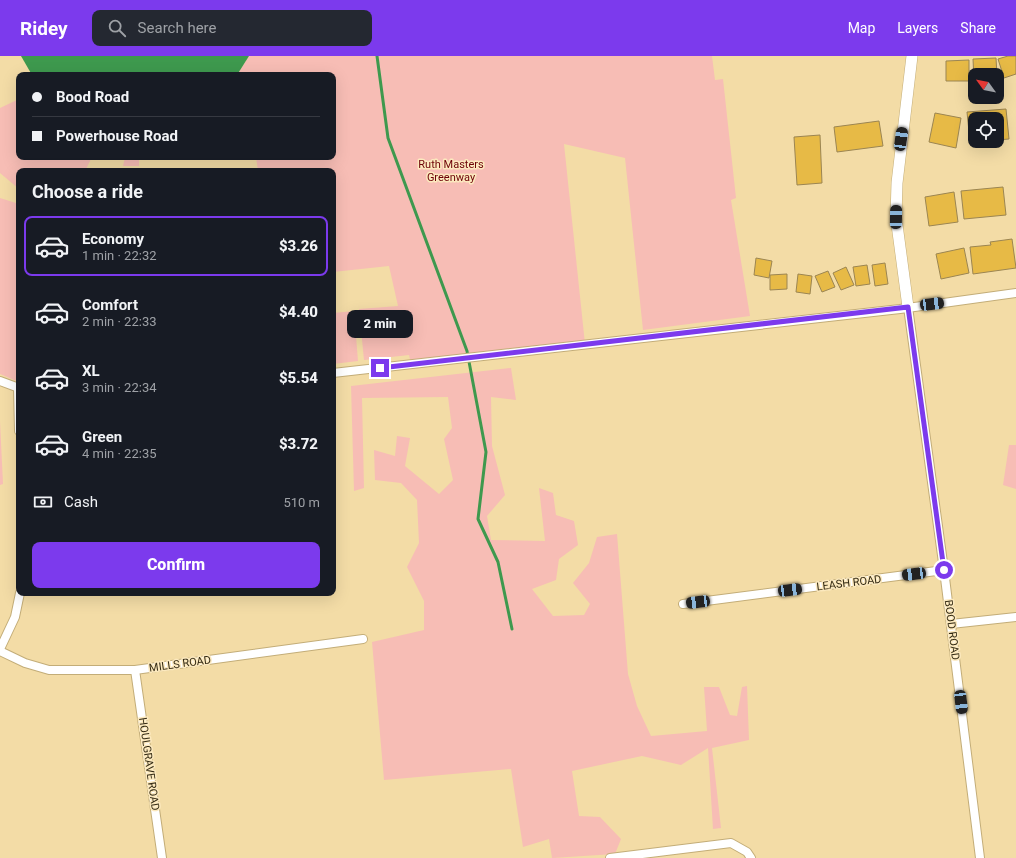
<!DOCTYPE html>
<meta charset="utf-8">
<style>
body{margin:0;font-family:Roboto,sans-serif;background:#242831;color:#f1f3f6;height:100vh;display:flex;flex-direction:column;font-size:15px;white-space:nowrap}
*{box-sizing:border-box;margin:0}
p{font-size:13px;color:#9ea1a6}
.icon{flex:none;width:22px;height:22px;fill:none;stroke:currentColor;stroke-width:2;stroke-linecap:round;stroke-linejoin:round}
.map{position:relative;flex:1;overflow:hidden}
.details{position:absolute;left:16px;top:112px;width:320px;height:428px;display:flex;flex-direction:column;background:#171b24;border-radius:8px;box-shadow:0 4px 16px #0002}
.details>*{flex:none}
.banner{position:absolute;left:16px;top:16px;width:320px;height:88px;border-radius:8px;box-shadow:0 4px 16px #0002;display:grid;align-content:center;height:88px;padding:0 16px;background:#171b24}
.needle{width:26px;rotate:303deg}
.tools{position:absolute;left:968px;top:12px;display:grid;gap:8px}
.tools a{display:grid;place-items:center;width:36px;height:36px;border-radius:8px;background:#171b24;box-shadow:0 4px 16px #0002;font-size:20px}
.end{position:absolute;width:18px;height:18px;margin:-9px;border:5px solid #7c3aed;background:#fff;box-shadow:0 0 0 2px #fff}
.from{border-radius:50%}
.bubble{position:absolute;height:28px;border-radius:8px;background:#171b24;box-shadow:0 4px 16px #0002;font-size:13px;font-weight:800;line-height:28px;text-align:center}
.car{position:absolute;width:12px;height:24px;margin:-12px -6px;border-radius:5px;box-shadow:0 0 3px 1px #0007;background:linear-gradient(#222 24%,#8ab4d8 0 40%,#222 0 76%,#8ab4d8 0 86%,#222 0)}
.banner b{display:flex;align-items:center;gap:14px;height:38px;font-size:15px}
.banner b+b{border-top:1px solid #363941}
.banner i{width:10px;height:10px;background:#f1f3f6}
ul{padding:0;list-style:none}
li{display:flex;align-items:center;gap:12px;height:60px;margin:0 8px 6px;padding:0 8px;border:2px solid transparent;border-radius:8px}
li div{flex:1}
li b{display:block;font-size:15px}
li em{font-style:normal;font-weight:800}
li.selected{border-color:#7c3aed}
li>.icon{width:36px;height:36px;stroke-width:1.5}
h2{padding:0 16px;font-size:18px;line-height:48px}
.pay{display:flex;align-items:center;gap:10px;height:44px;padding:0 16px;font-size:15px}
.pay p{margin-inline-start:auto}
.cta{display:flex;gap:8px;margin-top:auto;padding:8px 16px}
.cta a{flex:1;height:46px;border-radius:8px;background:#7c3aed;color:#fff;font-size:16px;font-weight:800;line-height:46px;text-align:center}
header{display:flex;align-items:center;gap:24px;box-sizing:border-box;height:56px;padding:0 20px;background:#7c3aed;color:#fff}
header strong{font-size:19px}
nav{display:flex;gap:22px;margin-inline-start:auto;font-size:14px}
.search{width:280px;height:36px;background:#242831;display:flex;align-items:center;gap:10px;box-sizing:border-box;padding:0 14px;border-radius:8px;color:#9ea1a6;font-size:15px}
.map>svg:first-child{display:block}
.green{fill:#f7bdb5}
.water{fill:#3e994e}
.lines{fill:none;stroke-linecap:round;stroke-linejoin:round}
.stream{stroke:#3e994e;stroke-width:3}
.building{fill:#e7ba46;stroke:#9b8552}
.street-casing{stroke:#c3ad78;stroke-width:10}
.secondary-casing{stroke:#c3ad78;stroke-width:12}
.street{stroke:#fff;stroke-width:8}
.secondary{stroke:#fff;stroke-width:11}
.route{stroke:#7c3aed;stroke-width:5}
.labels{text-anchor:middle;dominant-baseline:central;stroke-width:3;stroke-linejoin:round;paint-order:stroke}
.park-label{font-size:11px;fill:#6d0207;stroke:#fce9be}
.street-label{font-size:11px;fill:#322913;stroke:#fce9be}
</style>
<header>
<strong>Ridey</strong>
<div class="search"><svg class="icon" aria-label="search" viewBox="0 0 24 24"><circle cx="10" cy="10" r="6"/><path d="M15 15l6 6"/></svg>Search here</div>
<nav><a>Map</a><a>Layers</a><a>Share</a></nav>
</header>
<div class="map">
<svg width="1016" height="802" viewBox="0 0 1016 802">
<rect width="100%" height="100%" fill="#f3dca6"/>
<g class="green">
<polygon points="249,0 712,0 715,24 723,23 736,142 731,144 750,260 643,274 625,102 564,88 585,288 411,308 409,299 364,304 359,253 398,250 389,210 333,216 333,115 258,115 256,101 333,101 333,19 237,19"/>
<polygon points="19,43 19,101 92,101 85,115 19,115 19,133 0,117 0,52"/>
<polygon points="125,101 139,101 139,110 123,110"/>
<polygon points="0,142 19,148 19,326 0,318"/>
<polygon points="354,255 358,305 333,308 333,257"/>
<polygon points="511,312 516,344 491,341 492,390 505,439 487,460 491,484 545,485 539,432 553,437 556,459 574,465 578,489 559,503 556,524 532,533 553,560 584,559 590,548 573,527 589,507 597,481 617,478 628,618 637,650 651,680 707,675 704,631 719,631 730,659 737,660 742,631 747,630 749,684 712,692 721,772 713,773 708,692 681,709 642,700 572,715 579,760 600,761 621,783 615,798 552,802 549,783 523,791 511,713 384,724 372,586 424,574 424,545 407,511 419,487 417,444 401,427 375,424 374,394 395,400 397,380 410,382 405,410 439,438 453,424 444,383 452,372 448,341 362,342 364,432 354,435 351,330"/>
<polygon points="0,365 3,428 0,429"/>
<polygon points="1009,389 1016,389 1016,433 1003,429"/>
</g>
<polygon class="water" points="21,0 249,0 237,19 32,19"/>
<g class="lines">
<polyline class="stream" points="377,0 388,82 467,295 486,396 478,463 498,506 512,573"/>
</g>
<g class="building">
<polygon points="1008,0 1016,0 1016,18 1004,22 998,3"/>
<polygon points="996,2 997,19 975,19 974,24 973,3"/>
<polygon points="969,4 969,25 946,25 946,5"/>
<polygon points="1006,53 1009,83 997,84 997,63 975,63 975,85 985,85 970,86 967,56"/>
<polygon points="935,57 961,62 956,92 929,86"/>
<polygon points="879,65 883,90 837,96 834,71"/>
<polygon points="820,79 822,127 797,129 794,81"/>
<polygon points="1003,131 1006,159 964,163 961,135"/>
<polygon points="954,136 958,166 929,170 925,141"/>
<polygon points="1012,183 1016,212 973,218 970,191 991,189 990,186"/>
<polygon points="964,192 969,217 941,223 936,198"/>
<polygon points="756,202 772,205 769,222 754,219"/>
<polygon points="885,207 888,228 875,230 872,209"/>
<polygon points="867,209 870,228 856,230 853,211"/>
<polygon points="846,211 854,229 841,234 833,217"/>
<polygon points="828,215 835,231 822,236 815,220"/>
<polygon points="787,218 787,233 770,234 770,219"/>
<polygon points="798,218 812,220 810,238 796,236"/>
</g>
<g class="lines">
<defs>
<g id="street">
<polyline points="908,251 944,514 980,802"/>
<polyline points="333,317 900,253 1016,237"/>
<polyline points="0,325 19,332"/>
<polyline points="18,332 19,375"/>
<polyline points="683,548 944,514"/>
<polyline points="951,568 1016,561"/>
<polyline points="0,593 15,561 20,537"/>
<polyline points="0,595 25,607 49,614 135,614 363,583"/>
<polyline points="135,614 162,802"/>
<polyline points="610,802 731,787 747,796 751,802"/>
</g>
<polyline id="secondary" points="908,251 896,161 897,127 912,0"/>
</defs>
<use href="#street" class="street-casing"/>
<use href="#secondary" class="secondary-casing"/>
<use href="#street" class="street"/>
<use href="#secondary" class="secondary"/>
</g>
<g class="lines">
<polyline class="route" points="380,312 908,251 944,514"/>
</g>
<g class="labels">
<g class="park-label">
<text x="451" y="108">Ruth Masters<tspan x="451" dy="13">Greenway</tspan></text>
</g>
<g class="street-label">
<text transform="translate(849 527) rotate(-7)">LEASH ROAD</text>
<text transform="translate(952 574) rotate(83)">BOOD ROAD</text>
<text transform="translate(180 608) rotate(-8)">MILLS ROAD</text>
<text transform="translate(149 708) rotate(82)">HOULGRAVE ROAD</text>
</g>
</g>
</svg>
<div class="tools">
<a><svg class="needle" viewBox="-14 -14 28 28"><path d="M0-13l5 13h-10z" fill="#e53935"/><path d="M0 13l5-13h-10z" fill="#9ea1a6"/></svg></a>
<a><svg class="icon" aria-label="locate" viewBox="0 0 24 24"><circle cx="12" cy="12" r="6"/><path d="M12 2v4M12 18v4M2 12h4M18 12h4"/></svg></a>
</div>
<i class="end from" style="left:944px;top:514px"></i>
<i class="end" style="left:380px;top:312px"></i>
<div class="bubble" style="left:347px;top:254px;width:66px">2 min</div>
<i class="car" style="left:901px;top:83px;rotate:8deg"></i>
<i class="car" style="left:896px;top:161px;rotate:1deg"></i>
<i class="car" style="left:932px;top:248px;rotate:83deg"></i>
<i class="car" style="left:914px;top:518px;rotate:263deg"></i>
<i class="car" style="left:790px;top:534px;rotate:83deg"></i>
<i class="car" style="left:698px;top:546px;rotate:263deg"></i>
<i class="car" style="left:961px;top:646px;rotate:173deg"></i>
<div class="banner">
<b><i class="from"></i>Bood Road</b>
<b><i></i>Powerhouse Road</b>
</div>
<section class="details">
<h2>Choose a ride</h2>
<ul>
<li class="selected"><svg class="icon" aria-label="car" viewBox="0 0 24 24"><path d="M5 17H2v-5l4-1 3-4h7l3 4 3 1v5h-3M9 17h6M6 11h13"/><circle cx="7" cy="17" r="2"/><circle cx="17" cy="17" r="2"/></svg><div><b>Economy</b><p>1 min · 22:32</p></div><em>$3.26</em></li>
<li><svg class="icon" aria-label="car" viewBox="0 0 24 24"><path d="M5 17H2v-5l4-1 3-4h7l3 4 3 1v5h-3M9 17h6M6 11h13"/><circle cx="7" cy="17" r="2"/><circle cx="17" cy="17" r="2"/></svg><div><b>Comfort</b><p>2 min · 22:33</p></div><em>$4.40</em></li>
<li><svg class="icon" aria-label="car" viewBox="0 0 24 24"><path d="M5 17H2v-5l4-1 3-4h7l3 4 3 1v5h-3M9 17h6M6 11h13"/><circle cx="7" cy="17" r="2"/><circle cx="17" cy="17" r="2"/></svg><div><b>XL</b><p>3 min · 22:34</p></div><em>$5.54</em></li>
<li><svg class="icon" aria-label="car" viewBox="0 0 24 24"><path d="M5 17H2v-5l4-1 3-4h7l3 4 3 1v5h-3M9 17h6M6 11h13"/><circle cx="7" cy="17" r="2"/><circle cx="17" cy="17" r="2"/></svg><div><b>Green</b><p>4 min · 22:35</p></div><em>$3.72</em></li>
</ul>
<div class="pay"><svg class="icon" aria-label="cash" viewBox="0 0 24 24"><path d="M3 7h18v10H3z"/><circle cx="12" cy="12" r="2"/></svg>Cash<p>510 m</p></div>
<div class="cta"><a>Confirm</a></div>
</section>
</div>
